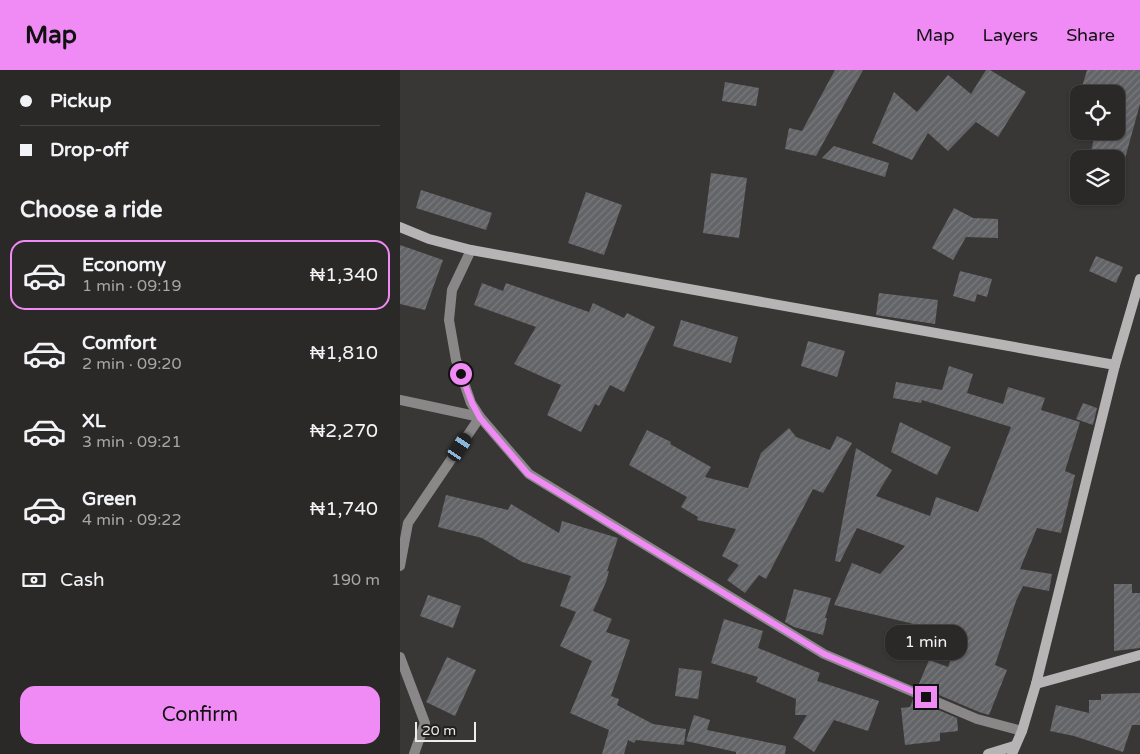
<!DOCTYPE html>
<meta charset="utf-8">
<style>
body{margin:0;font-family:"Varela Round",sans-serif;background:#373534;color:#f1f3f6;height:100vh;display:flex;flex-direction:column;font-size:19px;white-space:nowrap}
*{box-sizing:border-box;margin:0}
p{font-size:16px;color:#a6a6a8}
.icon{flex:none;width:28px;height:28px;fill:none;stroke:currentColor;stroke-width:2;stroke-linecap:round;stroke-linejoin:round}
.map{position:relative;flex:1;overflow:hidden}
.details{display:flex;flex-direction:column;background:#2b2928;width:400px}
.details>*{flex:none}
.banner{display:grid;align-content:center;height:110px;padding:0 20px;background:#2b2928}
.buttons{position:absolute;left:670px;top:15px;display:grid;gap:10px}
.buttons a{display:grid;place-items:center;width:55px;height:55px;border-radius:10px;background:#2b2928;box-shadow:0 1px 4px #0004,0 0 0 1px #474545;font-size:25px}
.scale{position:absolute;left:15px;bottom:12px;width:61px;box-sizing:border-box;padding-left:5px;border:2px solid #edecea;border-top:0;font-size:14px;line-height:18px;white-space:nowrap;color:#edecea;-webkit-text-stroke:4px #1f1f1e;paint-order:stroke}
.end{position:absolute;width:22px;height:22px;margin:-11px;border:6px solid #f08bf5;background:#111;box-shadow:0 0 0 2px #111}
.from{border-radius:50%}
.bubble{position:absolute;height:35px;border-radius:15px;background:#2b2928;box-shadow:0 1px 4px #0004,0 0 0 1px #474545;font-size:16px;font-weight:600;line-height:35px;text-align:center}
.car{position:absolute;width:15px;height:30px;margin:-15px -8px;border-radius:6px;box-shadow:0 0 4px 1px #0007;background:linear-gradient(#222 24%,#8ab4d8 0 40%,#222 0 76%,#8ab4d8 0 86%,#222 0)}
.banner b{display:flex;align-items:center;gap:18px;height:48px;font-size:19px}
.banner b+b{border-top:1px solid #474545}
.banner i{width:12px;height:12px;background:#f1f3f6}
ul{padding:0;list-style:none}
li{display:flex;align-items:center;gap:15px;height:70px;margin:0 10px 8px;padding:0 10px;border:2px solid transparent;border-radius:15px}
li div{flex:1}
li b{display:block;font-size:19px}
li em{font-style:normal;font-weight:600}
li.current{border-color:#f08bf5}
li>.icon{width:45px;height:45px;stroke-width:1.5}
h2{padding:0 20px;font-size:22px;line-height:60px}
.pay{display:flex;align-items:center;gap:12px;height:55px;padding:0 20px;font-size:19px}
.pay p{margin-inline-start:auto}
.cta{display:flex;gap:10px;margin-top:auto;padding:10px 20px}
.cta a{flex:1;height:58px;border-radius:15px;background:#f08bf5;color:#111;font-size:20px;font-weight:600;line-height:58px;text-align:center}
header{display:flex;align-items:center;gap:30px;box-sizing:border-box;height:70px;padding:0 25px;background:#f08bf5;color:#111}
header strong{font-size:24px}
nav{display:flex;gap:28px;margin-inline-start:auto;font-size:18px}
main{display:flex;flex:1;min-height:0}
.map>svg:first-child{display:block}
.building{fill:url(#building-hatch)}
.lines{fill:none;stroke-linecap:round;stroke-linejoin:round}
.street{stroke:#898788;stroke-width:10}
.secondary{stroke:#b7b4b5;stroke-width:10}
.route{stroke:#f08bf5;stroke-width:6}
</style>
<header>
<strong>Map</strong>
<nav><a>Map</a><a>Layers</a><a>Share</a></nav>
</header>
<main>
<section class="details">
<div class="banner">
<b><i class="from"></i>Pickup</b>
<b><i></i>Drop-off</b>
</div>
<h2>Choose a ride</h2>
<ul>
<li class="current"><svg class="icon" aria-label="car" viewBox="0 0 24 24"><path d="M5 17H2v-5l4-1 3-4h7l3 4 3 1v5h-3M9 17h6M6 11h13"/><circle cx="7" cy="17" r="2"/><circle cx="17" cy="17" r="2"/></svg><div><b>Economy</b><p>1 min · 09:19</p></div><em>₦1,340</em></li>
<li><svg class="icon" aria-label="car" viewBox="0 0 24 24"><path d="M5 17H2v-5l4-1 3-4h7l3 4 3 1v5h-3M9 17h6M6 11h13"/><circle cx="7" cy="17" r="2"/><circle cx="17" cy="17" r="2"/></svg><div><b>Comfort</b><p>2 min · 09:20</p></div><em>₦1,810</em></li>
<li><svg class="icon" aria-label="car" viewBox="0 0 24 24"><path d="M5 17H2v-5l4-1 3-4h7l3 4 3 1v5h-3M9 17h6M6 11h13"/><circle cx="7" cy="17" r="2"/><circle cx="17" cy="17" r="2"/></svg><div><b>XL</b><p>3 min · 09:21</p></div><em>₦2,270</em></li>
<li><svg class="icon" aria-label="car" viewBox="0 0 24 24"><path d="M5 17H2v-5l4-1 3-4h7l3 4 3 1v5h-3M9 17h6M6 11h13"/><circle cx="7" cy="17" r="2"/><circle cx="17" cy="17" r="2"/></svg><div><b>Green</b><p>4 min · 09:22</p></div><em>₦1,740</em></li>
</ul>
<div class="pay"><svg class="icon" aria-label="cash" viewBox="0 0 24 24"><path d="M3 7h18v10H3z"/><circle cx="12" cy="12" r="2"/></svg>Cash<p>190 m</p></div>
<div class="cta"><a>Confirm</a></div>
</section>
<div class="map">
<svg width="740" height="684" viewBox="0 0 740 684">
<defs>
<pattern id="building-hatch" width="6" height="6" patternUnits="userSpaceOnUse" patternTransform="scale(1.25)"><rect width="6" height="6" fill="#636467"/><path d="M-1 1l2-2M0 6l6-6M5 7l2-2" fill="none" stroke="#7a7a7d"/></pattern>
</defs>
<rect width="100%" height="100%" fill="#393735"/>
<g class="building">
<polygon points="435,0 463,0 416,86 385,79 389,58 402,61"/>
<polygon points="586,0 590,0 626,22 598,67 576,52 548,81 528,63 512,90 472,73 494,22 517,42 548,5 571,24"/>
<polygon points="687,0 740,0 740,34 721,103 716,102 716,89 689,89 696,61 716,61 716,24 695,24 681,20"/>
<polygon points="325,12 359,18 356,36 322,31"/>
<polygon points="434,76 489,93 485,107 422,88"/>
<polygon points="311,103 347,108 339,168 303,163"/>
<polygon points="21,120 92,143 86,160 16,138"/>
<polygon points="186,122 222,135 204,185 168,173"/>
<polygon points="554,138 573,148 598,149 598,168 566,167 553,190 532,178"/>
<polygon points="0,175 43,190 25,240 0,234"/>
<polygon points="696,186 723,197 716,213 689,201"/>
<polygon points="560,201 592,209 587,227 577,224 575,232 553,226"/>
<polygon points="82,213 103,221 106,213 189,242 193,233 224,248 227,243 255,257 224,322 210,315 199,336 195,334 181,362 147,345 161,315 114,294 136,257 74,235"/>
<polygon points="479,223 538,230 535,254 476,245"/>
<polygon points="281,250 338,267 331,293 273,276"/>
<polygon points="408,271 445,281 437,307 401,296"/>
<polygon points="549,296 573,304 567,323 603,334 608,317 645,328 641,340 680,352 665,401 675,405 661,463 637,458 620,499 652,504 649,521 623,516 616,531 595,595 607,600 589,645 579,642 518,616 529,590 548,597 560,565 434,535 452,493 480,504 505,476 457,458 440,492 435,491 456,378 492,400 476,426 530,446 536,427 578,442 611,357 522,330 521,333 493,328 496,312 542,320"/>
<polygon points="683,333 697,338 693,355 676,349"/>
<polygon points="500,352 551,377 537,405 491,382"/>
<polygon points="389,358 396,367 430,380 437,366 452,373 423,423 413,419 366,509 359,505 345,523 327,510 339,495 322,486 336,459 297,450 298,447 281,437 287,427 229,395 247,360 271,372 270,374 311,397 305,407 348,418 361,383"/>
<polygon points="46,425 108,440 111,434 159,463 162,451 218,468 207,501 209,501 206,512 193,541 212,549 206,562 230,570 211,626 219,629 217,635 253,654 286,659 284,675 236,670 234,673 228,670 224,684 202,684 209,660 170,643 192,591 160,576 176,542 160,536 171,506 122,492 82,468 38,457"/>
<polygon points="714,514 732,514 732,523 740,523 740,578 714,581"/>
<polygon points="394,519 431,528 425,548 427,548 423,565 394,557 385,552"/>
<polygon points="28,525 61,536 53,558 20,546"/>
<polygon points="324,549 363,561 358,578 420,603 417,611 479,631 468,661 434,650 414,682 393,668 407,645 395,645 396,629 356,612 358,607 311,593"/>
<polygon points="47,587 76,600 55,646 26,632"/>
<polygon points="279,598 302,601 298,629 275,626"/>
<polygon points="740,623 740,655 732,655 723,682 674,666 650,661 656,635 689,643 689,630 701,630 701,624"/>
<polygon points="513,629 557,648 558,661 540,663 540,671 505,675 501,638 510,637"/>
<polygon points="294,645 310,650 307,660 386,676 385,684 336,684 336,682 286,671"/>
</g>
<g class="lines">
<g class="street">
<polyline points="71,180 52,220 49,250 56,290 71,333 80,347 129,404 424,584 577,649 622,661"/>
<polyline points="0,330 80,347 8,453 0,496"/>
<polyline points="0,587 25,653 14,684"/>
</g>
<g class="secondary">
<polyline points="0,157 29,169 71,180 715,295"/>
<polyline points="636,614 740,585"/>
<polyline points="588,684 614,676"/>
<polyline points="612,684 622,661 636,614 715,295 740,209"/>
</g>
</g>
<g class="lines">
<polyline class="route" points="61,304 72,333 80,348 128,404 424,584 526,627"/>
</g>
</svg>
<div class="buttons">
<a><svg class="icon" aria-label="locate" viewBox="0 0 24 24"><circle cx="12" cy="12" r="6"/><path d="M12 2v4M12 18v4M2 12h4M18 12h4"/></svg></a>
<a><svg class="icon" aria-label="layers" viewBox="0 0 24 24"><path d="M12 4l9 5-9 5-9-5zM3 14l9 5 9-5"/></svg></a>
</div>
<div class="scale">20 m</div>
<i class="end from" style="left:61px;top:304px"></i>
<i class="end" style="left:526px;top:627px"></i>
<div class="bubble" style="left:485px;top:555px;width:82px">1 min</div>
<i class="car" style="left:60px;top:377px;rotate:34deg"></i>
</div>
</main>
